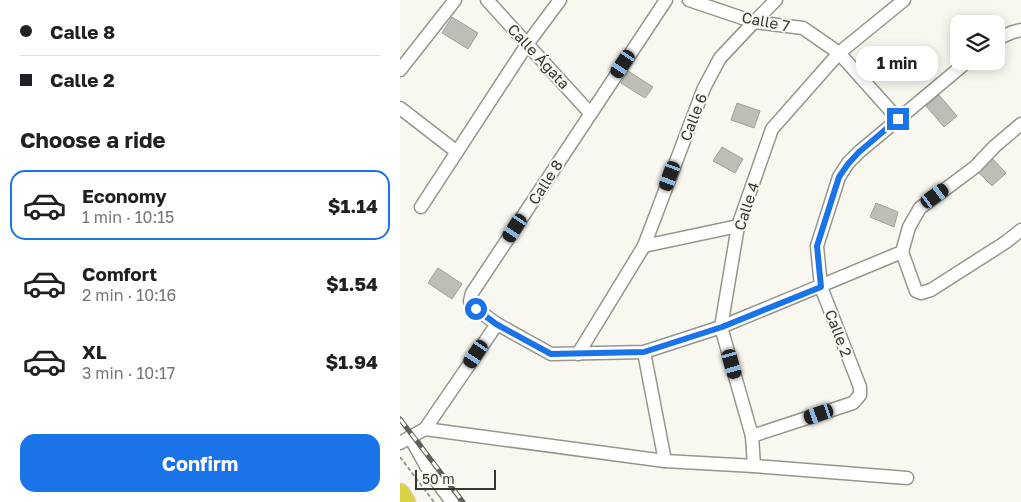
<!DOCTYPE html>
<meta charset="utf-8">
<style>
body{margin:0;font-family:"Golos Text",sans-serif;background:#f2f2f2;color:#202124;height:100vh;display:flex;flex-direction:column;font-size:19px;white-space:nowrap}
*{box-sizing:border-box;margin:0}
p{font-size:16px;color:#757577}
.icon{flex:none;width:28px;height:28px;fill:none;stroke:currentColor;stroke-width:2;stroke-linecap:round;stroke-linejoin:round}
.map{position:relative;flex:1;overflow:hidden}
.details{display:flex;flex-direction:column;background:#fff;width:400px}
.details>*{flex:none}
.top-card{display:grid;align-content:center;height:110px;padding:0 20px;background:#fff}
.controls{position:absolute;left:550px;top:15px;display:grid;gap:10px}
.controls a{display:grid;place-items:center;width:55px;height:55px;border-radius:10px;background:#fff;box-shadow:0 2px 12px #0003;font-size:25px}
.scale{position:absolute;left:15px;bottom:12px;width:81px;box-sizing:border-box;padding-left:5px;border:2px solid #373734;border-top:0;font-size:14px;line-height:18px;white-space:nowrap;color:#373734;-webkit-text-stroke:4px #f8f8f0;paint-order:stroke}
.end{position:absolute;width:22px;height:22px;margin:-11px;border:6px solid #1a73e8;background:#fff;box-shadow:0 0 0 2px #fff}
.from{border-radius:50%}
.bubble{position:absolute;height:35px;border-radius:15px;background:#fff;box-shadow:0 2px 12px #0003;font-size:16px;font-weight:700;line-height:35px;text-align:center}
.car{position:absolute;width:15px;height:30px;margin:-15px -8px;border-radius:6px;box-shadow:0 0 4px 1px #0007;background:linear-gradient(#222 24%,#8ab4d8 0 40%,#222 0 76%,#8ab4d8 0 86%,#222 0)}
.top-card b{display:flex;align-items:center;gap:18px;height:48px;font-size:19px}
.top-card b+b{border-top:1px solid #e0e0e0}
.top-card i{width:12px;height:12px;background:#202124}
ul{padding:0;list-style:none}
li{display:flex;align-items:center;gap:15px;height:70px;margin:0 10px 8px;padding:0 10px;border:2px solid transparent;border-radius:15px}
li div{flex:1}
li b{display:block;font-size:19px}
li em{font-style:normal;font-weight:700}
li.on{border-color:#1a73e8}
li>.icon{width:45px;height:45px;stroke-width:1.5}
h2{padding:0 20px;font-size:22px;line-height:60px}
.primary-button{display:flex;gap:10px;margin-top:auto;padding:10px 20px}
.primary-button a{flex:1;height:58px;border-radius:15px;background:#1a73e8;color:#fff;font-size:20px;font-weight:700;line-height:58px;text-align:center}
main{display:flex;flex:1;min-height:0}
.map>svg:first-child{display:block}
.building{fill:#bebeb6;stroke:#a1a199}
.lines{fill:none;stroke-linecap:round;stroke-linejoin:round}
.minor-casing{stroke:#96968f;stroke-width:15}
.highway-casing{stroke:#d3d3d2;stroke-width:21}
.path{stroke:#989893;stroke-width:2;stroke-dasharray:4 2.5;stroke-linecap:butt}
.minor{stroke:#fff;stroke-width:12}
.highway{stroke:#d7d246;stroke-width:19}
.rail-casing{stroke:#5e5e5a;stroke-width:5}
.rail{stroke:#f8f8f0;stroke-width:3;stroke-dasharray:9;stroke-linecap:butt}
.route{stroke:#1a73e8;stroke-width:6}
.labels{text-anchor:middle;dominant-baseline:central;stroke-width:4;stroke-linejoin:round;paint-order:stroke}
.street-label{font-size:15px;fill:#373734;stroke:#f8f8f0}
</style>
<main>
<section class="details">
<div class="top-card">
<b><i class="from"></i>Calle 8</b>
<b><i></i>Calle 2</b>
</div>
<h2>Choose a ride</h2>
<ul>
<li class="on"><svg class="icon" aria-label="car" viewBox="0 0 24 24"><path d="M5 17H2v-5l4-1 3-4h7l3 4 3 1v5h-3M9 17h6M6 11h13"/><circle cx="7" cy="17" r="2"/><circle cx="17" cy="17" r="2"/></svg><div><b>Economy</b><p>1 min · 10:15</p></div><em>$1.14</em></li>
<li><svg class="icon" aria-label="car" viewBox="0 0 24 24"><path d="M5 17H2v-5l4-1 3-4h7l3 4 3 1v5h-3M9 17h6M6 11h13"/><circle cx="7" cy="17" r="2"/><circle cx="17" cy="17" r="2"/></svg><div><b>Comfort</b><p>2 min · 10:16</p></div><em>$1.54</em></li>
<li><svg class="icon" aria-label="car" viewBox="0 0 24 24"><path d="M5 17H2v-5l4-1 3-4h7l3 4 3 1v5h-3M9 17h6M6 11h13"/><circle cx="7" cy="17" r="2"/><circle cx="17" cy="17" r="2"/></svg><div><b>XL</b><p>3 min · 10:17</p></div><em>$1.94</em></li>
</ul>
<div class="primary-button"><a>Confirm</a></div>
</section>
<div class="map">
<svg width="621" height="502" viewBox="0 0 621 502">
<rect width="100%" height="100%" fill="#f8f8f0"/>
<g class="building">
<polygon points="52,17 78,33 68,49 42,33"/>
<polygon points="228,71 253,87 245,98 221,83"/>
<polygon points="539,95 557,116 544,127 526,106"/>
<polygon points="337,103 360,111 354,128 331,120"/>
<polygon points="322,147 343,159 335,173 313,161"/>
<polygon points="590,156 606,173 592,186 576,170"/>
<polygon points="476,203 498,212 494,227 470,217"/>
<polygon points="38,268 62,284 52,299 28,283"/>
</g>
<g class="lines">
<defs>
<g id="minor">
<polyline points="87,0 190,113"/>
<polyline points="266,0 72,293 70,301 76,309 97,324 151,354 244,352 321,327 502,252"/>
<polyline points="289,0 354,22 403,28 439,53 498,119"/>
<polyline points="596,39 613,32 621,30"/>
<polyline points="0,70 55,0"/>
<polyline points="0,108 57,152"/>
<polyline points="621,124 595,146 575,167 520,208 509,227 502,252 516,291 521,293 531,290 606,242 621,230"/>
<polyline points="21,207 128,43 160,0"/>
<polyline points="244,246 338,226"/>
<polyline points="244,352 265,461"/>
<polyline points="178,354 244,246 304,88 320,58 354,22 376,0"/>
<polyline points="25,429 97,324"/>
<polyline points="352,436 453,403 460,395 460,387 421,287 417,246 439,177 448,163 459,152 568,61"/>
<polyline points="10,437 29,471 52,502"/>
<polyline points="0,443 25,429 265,461 354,466 507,478"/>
<polyline points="354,466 352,436 321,327 338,226 372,129 439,53 504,0"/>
</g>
<polyline id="highway" points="0,493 6,502"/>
</defs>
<use href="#minor" class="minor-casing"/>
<use href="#highway" class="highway-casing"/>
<polyline class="path" points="0,457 34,502"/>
<use href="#minor" class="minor"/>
<use href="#highway" class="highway"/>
<defs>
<polyline id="rail" points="0,419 63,502"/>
</defs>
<use href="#rail" class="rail-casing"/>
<use href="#rail" class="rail"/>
</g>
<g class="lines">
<polyline class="route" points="76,309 96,324 151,354 244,352 322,327 421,287 417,246 439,177 448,164 459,152 498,119"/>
</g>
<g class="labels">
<g class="street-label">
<text transform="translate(366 21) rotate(11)">Calle 7</text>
<text transform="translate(139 56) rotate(47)">Calle Ágata</text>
<text transform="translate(293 117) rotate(-69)">Calle 6</text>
<text transform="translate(145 182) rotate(-57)">Calle 8</text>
<text transform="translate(346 206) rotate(-72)">Calle 4</text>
<text transform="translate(439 333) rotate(69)">Calle 2</text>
</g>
</g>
</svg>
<div class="controls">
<a><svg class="icon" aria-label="layers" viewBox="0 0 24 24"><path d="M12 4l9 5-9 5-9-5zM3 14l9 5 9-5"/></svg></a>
</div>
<div class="scale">50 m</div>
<i class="end from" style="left:76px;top:309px"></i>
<i class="end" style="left:498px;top:119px"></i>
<div class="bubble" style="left:456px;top:46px;width:82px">1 min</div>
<i class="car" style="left:223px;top:64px;rotate:214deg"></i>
<i class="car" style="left:270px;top:176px;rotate:200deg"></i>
<i class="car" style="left:535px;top:196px;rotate:54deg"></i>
<i class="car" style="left:115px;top:228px;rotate:213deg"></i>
<i class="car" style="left:76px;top:354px;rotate:214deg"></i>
<i class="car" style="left:332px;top:364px;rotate:164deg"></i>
<i class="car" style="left:419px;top:414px;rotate:251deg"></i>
</div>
</main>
